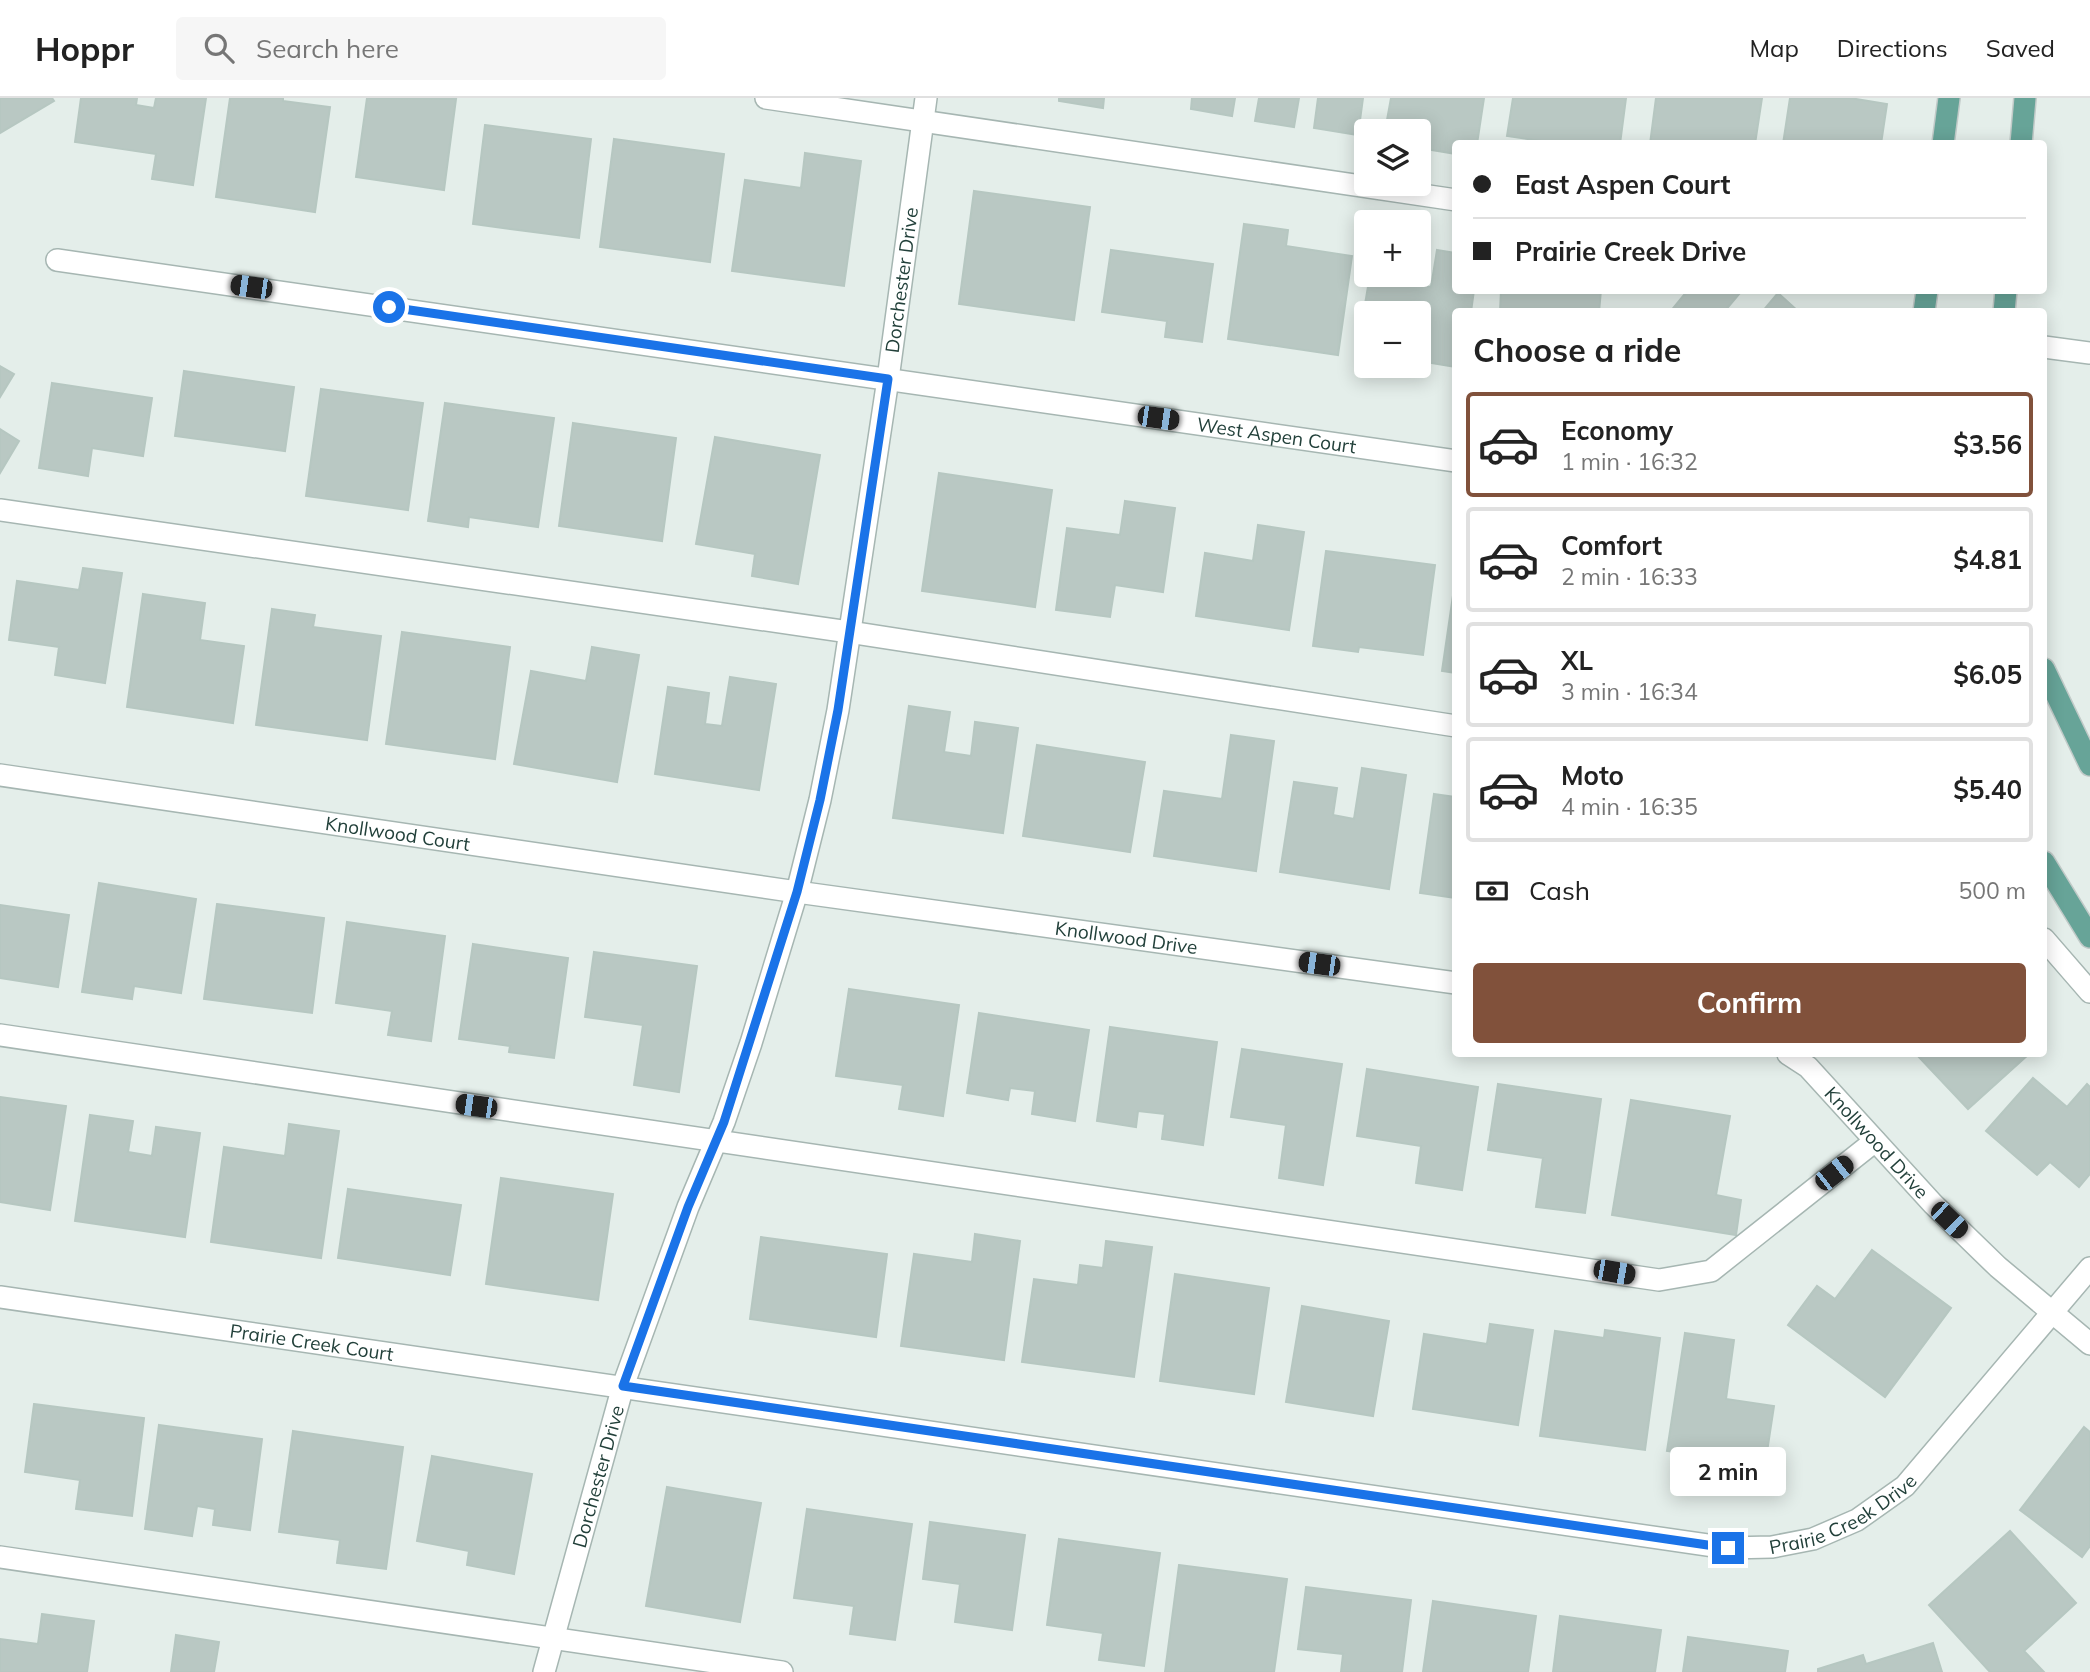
<!DOCTYPE html>
<meta charset="utf-8">
<style>
body{margin:0;font-family:Mulish,sans-serif;background:#f6f6f6;color:#222;height:100vh;display:flex;flex-direction:column;font-size:26px;white-space:nowrap}
*{box-sizing:border-box;margin:0}
p{font-size:23px;color:#767676}
.icon{flex:none;width:38px;height:38px;fill:none;stroke:currentColor;stroke-width:2;stroke-linecap:round;stroke-linejoin:round}
.map{position:relative;flex:1;overflow:hidden}
.panel{position:absolute;left:1452px;top:210px;width:595px;height:749px;display:flex;flex-direction:column;background:#fff;border-radius:7px;box-shadow:0 4px 18px #0003}
.panel>*{flex:none}
.top-card{position:absolute;left:1452px;top:42px;width:595px;height:154px;border-radius:7px;box-shadow:0 4px 18px #0003;display:grid;align-content:center;height:154px;padding:0 21px;background:#fff}
.buttons{position:absolute;left:1354px;top:21px;display:grid;gap:14px}
.buttons a{display:grid;place-items:center;width:77px;height:77px;border-radius:7px;background:#fff;box-shadow:0 4px 18px #0003;font-size:35px}
.end{position:absolute;width:32px;height:32px;margin:-16px;border:9px solid #1a73e8;background:#fff;box-shadow:0 0 0 4px #fff}
.from{border-radius:50%}
.bubble{position:absolute;height:49px;border-radius:7px;background:#fff;box-shadow:0 4px 18px #0003;font-size:23px;font-weight:700;line-height:49px;text-align:center}
.car{position:absolute;width:21px;height:42px;margin:-21px -10px;border-radius:9px;box-shadow:0 0 5px 2px #0007;background:linear-gradient(#222 24%,#8ab4d8 0 40%,#222 0 76%,#8ab4d8 0 86%,#222 0)}
.top-card b{display:flex;align-items:center;gap:24px;height:66px;font-size:26px}
.top-card b+b{border-top:2px solid #e0e0e0}
.top-card i{width:18px;height:18px;background:#222}
ul{padding:0;list-style:none}
li{display:flex;align-items:center;gap:21px;height:105px;margin:0 14px 10px;padding:0 7px;border:4px solid #e0e0e0;border-radius:7px}
li div{flex:1}
li b{display:block;font-size:26px}
li em{font-style:normal;font-weight:700}
li.selected{border-color:#81513b}
li>.icon{width:63px;height:63px;stroke-width:1.5}
h2{padding:0 21px;font-size:32px;line-height:84px}
.pay{display:flex;align-items:center;gap:18px;height:77px;padding:0 21px;font-size:26px}
.pay p{margin-inline-start:auto}
.action{display:flex;gap:14px;margin-top:auto;padding:14px 21px}
.action a{flex:1;height:80px;border-radius:7px;background:#81513b;color:#fff;font-size:28px;font-weight:700;line-height:80px;text-align:center}
header{display:flex;align-items:center;gap:42px;box-sizing:border-box;height:98px;padding:0 35px;background:#fff;border-bottom:2px solid #e0e0e0}
header strong{font-size:33px}
nav{display:flex;gap:38px;margin-inline-start:auto;font-size:24px}
.search{width:490px;height:63px;background:#f6f6f6;display:flex;align-items:center;gap:18px;box-sizing:border-box;padding:0 24px;border-radius:7px;color:#767676;font-size:26px}
.map>svg:first-child{display:block}
.building{fill:#b9c8c3;stroke:#b6c7c1;stroke-width:2}
.lines{fill:none;stroke-linecap:round;stroke-linejoin:round}
.minor-casing{stroke:#a6b6b2;stroke-width:24}
.major-casing{stroke:#c1cac8;stroke-width:24}
.minor{stroke:#fff;stroke-width:21}
.major{stroke:#67a498;stroke-width:21}
.route{stroke:#1a73e8;stroke-width:9}
.labels{text-anchor:middle;dominant-baseline:central;stroke-width:5;stroke-linejoin:round;paint-order:stroke}
.street-label{font-size:19px;fill:#22403a;stroke:#f4faf7}
</style>
<header>
<strong>Hoppr</strong>
<div class="search"><svg class="icon" aria-label="search" viewBox="0 0 24 24"><circle cx="10" cy="10" r="6"/><path d="M15 15l6 6"/></svg>Search here</div>
<nav><a>Map</a><a>Directions</a><a>Saved</a></nav>
</header>
<div class="map">
<svg width="2090" height="1574" viewBox="0 0 2090 1574">
<rect width="100%" height="100%" fill="#e4eeea"/>
<g class="building">
<polygon points="0,0 52,0 54,3 0,35"/>
<polygon points="81,0 137,0 136,7 154,10 156,0 206,0 193,87 152,81 156,56 75,44"/>
<polygon points="230,0 283,0 283,3 330,9 315,114 216,99"/>
<polygon points="367,0 456,1 444,92 356,79"/>
<polygon points="1059,0 1104,0 1103,10 1059,3"/>
<polygon points="1192,0 1235,0 1232,18 1191,11"/>
<polygon points="1259,0 1299,0 1294,29 1255,23"/>
<polygon points="1318,0 1363,0 1358,37 1314,30"/>
<polygon points="1391,0 1484,0 1477,46 1456,46 1456,56 1419,50 1419,33 1385,33"/>
<polygon points="1513,0 1626,0 1620,46 1562,46 1507,38"/>
<polygon points="1656,0 1762,0 1755,46 1650,46"/>
<polygon points="1790,0 1850,0 1887,6 1881,46 1783,46"/>
<polygon points="485,27 591,41 579,140 473,126"/>
<polygon points="614,41 724,56 710,164 600,149"/>
<polygon points="805,55 861,63 844,188 732,173 745,82 801,90"/>
<polygon points="974,93 1090,109 1074,222 959,206"/>
<polygon points="1244,126 1288,132 1286,148 1352,158 1338,257 1228,241"/>
<polygon points="1111,152 1213,166 1202,244 1165,239 1167,223 1102,214"/>
<polygon points="1437,152 1456,155 1456,192 1474,192 1471,214 1456,214 1456,269 1419,263 1419,215 1367,215 1367,255 1357,253 1370,177 1413,177 1412,186 1431,189"/>
<polygon points="1501,192 1601,192 1599,214 1500,214"/>
<polygon points="1688,192 1738,192 1740,195 1724,214 1670,214"/>
<polygon points="1778,195 1799,214 1762,214"/>
<polygon points="0,268 14,276 0,299"/>
<polygon points="184,273 294,289 285,353 175,338"/>
<polygon points="52,285 152,300 143,358 92,350 88,378 39,370"/>
<polygon points="321,291 423,305 408,412 306,398"/>
<polygon points="445,305 554,320 538,429 469,419 468,429 428,423"/>
<polygon points="573,325 676,340 662,443 559,428"/>
<polygon points="0,331 19,343 0,375"/>
<polygon points="715,339 820,357 798,486 752,478 755,456 696,446"/>
<polygon points="939,375 1052,392 1035,509 922,493"/>
<polygon points="1125,403 1175,410 1163,494 1115,487 1110,519 1056,512 1067,430 1120,437"/>
<polygon points="1258,427 1304,434 1289,532 1196,518 1205,455 1253,463"/>
<polygon points="1326,453 1435,467 1423,557 1359,549 1358,554 1313,548"/>
<polygon points="83,470 122,475 105,585 55,577 59,549 9,542 17,483 79,492"/>
<polygon points="1456,477 1456,575 1442,573"/>
<polygon points="143,496 205,505 200,542 244,548 233,625 127,609"/>
<polygon points="272,511 315,517 313,529 381,538 367,642 256,627"/>
<polygon points="402,534 510,549 495,661 386,646"/>
<polygon points="592,549 639,557 617,684 514,666 531,573 586,583"/>
<polygon points="730,579 776,586 759,692 655,676 668,589 709,595 705,626 722,628"/>
<polygon points="909,608 950,614 944,654 971,658 975,624 1018,630 1003,735 893,720"/>
<polygon points="1231,637 1274,643 1256,773 1154,758 1164,693 1222,701"/>
<polygon points="1037,647 1145,664 1130,754 1023,738"/>
<polygon points="1362,670 1406,677 1389,791 1280,774 1294,684 1337,690 1333,717 1354,721"/>
<polygon points="1434,696 1456,699 1456,800 1420,795"/>
<polygon points="99,785 196,801 181,895 134,888 132,901 82,894"/>
<polygon points="217,806 324,820 312,915 204,901"/>
<polygon points="0,807 69,817 58,889 0,880"/>
<polygon points="347,824 445,838 431,943 388,937 392,913 336,905"/>
<polygon points="473,846 568,860 554,960 509,954 510,948 459,941"/>
<polygon points="594,854 697,868 679,994 634,987 643,927 585,919"/>
<polygon points="849,891 959,907 943,1018 899,1011 903,987 836,978"/>
<polygon points="979,915 1089,932 1075,1023 1032,1016 1035,993 1010,990 1008,1002 967,995"/>
<polygon points="1110,929 1217,944 1203,1047 1162,1041 1165,1016 1138,1013 1136,1029 1097,1023"/>
<polygon points="1242,951 1342,966 1323,1087 1279,1080 1286,1027 1231,1019"/>
<polygon points="1916,956 2029,956 1968,1011"/>
<polygon points="1367,971 1478,989 1462,1092 1416,1085 1421,1048 1357,1038"/>
<polygon points="2033,980 2067,1009 2087,986 2090,989 2090,1076 2079,1089 2050,1064 2037,1077 1986,1033"/>
<polygon points="1498,986 1601,1001 1585,1115 1536,1109 1543,1060 1488,1052"/>
<polygon points="0,999 66,1008 50,1112 0,1104"/>
<polygon points="1631,1002 1730,1018 1716,1097 1741,1102 1736,1137 1612,1117"/>
<polygon points="90,1017 133,1023 128,1054 152,1058 156,1029 200,1035 185,1139 75,1123"/>
<polygon points="289,1026 339,1033 321,1160 211,1144 224,1049 285,1058"/>
<polygon points="501,1080 613,1096 598,1202 486,1186"/>
<polygon points="348,1091 461,1107 450,1177 338,1160"/>
<polygon points="975,1136 1020,1143 1004,1262 901,1248 914,1156 972,1164"/>
<polygon points="761,1139 887,1156 876,1239 750,1221"/>
<polygon points="1106,1143 1152,1149 1134,1279 1022,1264 1034,1181 1078,1187 1080,1167 1103,1170"/>
<polygon points="1872,1152 1951,1210 1885,1299 1788,1227 1817,1188 1835,1201"/>
<polygon points="1175,1176 1269,1190 1254,1296 1160,1283"/>
<polygon points="1302,1208 1389,1223 1373,1318 1286,1304"/>
<polygon points="1490,1226 1533,1232 1518,1327 1413,1311 1424,1236 1487,1246"/>
<polygon points="1605,1232 1660,1240 1645,1352 1540,1338 1555,1233 1604,1240"/>
<polygon points="1685,1235 1734,1242 1726,1301 1774,1308 1765,1367 1667,1353"/>
<polygon points="34,1306 144,1320 132,1418 76,1411 80,1382 25,1374"/>
<polygon points="159,1327 262,1341 250,1432 213,1427 215,1411 197,1408 192,1438 145,1431"/>
<polygon points="2084,1329 2090,1334 2090,1448 2082,1459 2020,1412"/>
<polygon points="293,1333 403,1349 386,1471 337,1465 340,1442 279,1434"/>
<polygon points="432,1358 532,1376 514,1476 467,1467 469,1453 417,1443"/>
<polygon points="667,1389 761,1405 740,1524 646,1508"/>
<polygon points="807,1411 912,1426 895,1542 850,1536 854,1508 794,1500"/>
<polygon points="930,1424 1025,1437 1012,1532 955,1524 960,1486 923,1481"/>
<polygon points="2010,1433 2076,1505 2024,1553 2044,1574 1990,1574 1929,1507"/>
<polygon points="1059,1441 1160,1455 1144,1568 1099,1562 1103,1535 1047,1527"/>
<polygon points="1179,1467 1287,1481 1274,1574 1165,1574"/>
<polygon points="1306,1489 1411,1502 1402,1574 1341,1574 1343,1556 1298,1551"/>
<polygon points="1433,1503 1536,1518 1528,1574 1423,1574"/>
<polygon points="42,1516 94,1523 87,1574 0,1574 0,1541 38,1546"/>
<polygon points="1560,1518 1661,1532 1655,1574 1553,1574"/>
<polygon points="176,1537 219,1544 214,1574 171,1574"/>
<polygon points="1688,1539 1788,1553 1785,1574 1683,1574"/>
<polygon points="1933,1545 1942,1574 1818,1574 1818,1571 1863,1557 1866,1566"/>
</g>
<g class="lines">
<defs>
<g id="minor">
<polyline points="766,0 1456,102"/>
<path id="s1" d="M57,162L1456,363"/>
<polyline points="2044,249 2090,255"/>
<polyline points="0,412 849,534 1456,628"/>
<path id="s2" d="M0,677L797,794L1456,885"/>
<polyline points="2044,841 2090,894"/>
<polyline points="0,937 1659,1182 1711,1173 1875,1043"/>
<path id="s3" d="M1788,956L1808,969L1933,1106L1998,1169L2090,1246"/>
<path id="s4" d="M0,1199L1728,1450L1772,1449L1813,1441L1857,1422L1905,1388L2090,1170"/>
<polyline points="0,1459 782,1574"/>
<path id="s5" d="M544,1574L623,1288L688,1109L724,1024L751,945L797,794L820,702L838,612L888,281L926,0"/>
</g>
<g id="major">
<polyline points="1943,46 1949,0"/>
<polyline points="2021,46 2025,0"/>
<polyline points="1924,214 1927,192"/>
<polyline points="2004,214 2006,192"/>
<polyline points="2044,571 2090,667"/>
<polyline points="2044,764 2090,839"/>
</g>
</defs>
<use href="#minor" class="minor-casing"/>
<use href="#major" class="major-casing"/>
<use href="#minor" class="minor"/>
<use href="#major" class="major"/>
</g>
<g class="lines">
<polyline class="route" points="389,209 888,281 838,612 820,702 797,794 724,1024 688,1109 623,1288 1728,1450"/>
</g>
<g class="labels">
<g class="street-label">
<text stroke="none"><textPath href="#s5" startOffset="1442">Dorchester Drive</textPath></text>
<text stroke="none"><textPath href="#s1" startOffset="1232">West Aspen Court</textPath></text>
<text stroke="none"><textPath href="#s2" startOffset="402">Knollwood Court</textPath></text>
<text stroke="none"><textPath href="#s2" startOffset="1138">Knollwood Drive</textPath></text>
<text stroke="none"><textPath href="#s3" startOffset="126">Knollwood Drive</textPath></text>
<text stroke="none"><textPath href="#s4" startOffset="315">Prairie Creek Court</textPath></text>
<text stroke="none"><textPath href="#s5" startOffset="203">Dorchester Drive</textPath></text>
<text stroke="none"><textPath href="#s4" startOffset="1869">Prairie Creek Drive</textPath></text>
</g>
</g>
</svg>
<div class="buttons">
<a><svg class="icon" aria-label="layers" viewBox="0 0 24 24"><path d="M12 4l9 5-9 5-9-5zM3 14l9 5 9-5"/></svg></a>
<a>+</a>
<a>−</a>
</div>
<i class="end from" style="left:389px;top:209px"></i>
<i class="end" style="left:1728px;top:1450px"></i>
<div class="bubble" style="left:1670px;top:1349px;width:116px">2 min</div>
<i class="car" style="left:251px;top:189px;rotate:278deg"></i>
<i class="car" style="left:1158px;top:320px;rotate:98deg"></i>
<i class="car" style="left:1319px;top:866px;rotate:278deg"></i>
<i class="car" style="left:476px;top:1008px;rotate:278deg"></i>
<i class="car" style="left:1834px;top:1075px;rotate:52deg"></i>
<i class="car" style="left:1949px;top:1122px;rotate:134deg"></i>
<i class="car" style="left:1614px;top:1174px;rotate:100deg"></i>
<div class="top-card">
<b><i class="from"></i>East Aspen Court</b>
<b><i></i>Prairie Creek Drive</b>
</div>
<section class="panel">
<h2>Choose a ride</h2>
<ul>
<li class="selected"><svg class="icon" aria-label="car" viewBox="0 0 24 24"><path d="M5 17H2v-5l4-1 3-4h7l3 4 3 1v5h-3M9 17h6M6 11h13"/><circle cx="7" cy="17" r="2"/><circle cx="17" cy="17" r="2"/></svg><div><b>Economy</b><p>1 min · 16:32</p></div><em>$3.56</em></li>
<li><svg class="icon" aria-label="car" viewBox="0 0 24 24"><path d="M5 17H2v-5l4-1 3-4h7l3 4 3 1v5h-3M9 17h6M6 11h13"/><circle cx="7" cy="17" r="2"/><circle cx="17" cy="17" r="2"/></svg><div><b>Comfort</b><p>2 min · 16:33</p></div><em>$4.81</em></li>
<li><svg class="icon" aria-label="car" viewBox="0 0 24 24"><path d="M5 17H2v-5l4-1 3-4h7l3 4 3 1v5h-3M9 17h6M6 11h13"/><circle cx="7" cy="17" r="2"/><circle cx="17" cy="17" r="2"/></svg><div><b>XL</b><p>3 min · 16:34</p></div><em>$6.05</em></li>
<li><svg class="icon" aria-label="car" viewBox="0 0 24 24"><path d="M5 17H2v-5l4-1 3-4h7l3 4 3 1v5h-3M9 17h6M6 11h13"/><circle cx="7" cy="17" r="2"/><circle cx="17" cy="17" r="2"/></svg><div><b>Moto</b><p>4 min · 16:35</p></div><em>$5.40</em></li>
</ul>
<div class="pay"><svg class="icon" aria-label="cash" viewBox="0 0 24 24"><path d="M3 7h18v10H3z"/><circle cx="12" cy="12" r="2"/></svg>Cash<p>500 m</p></div>
<div class="action"><a>Confirm</a></div>
</section>
</div>
